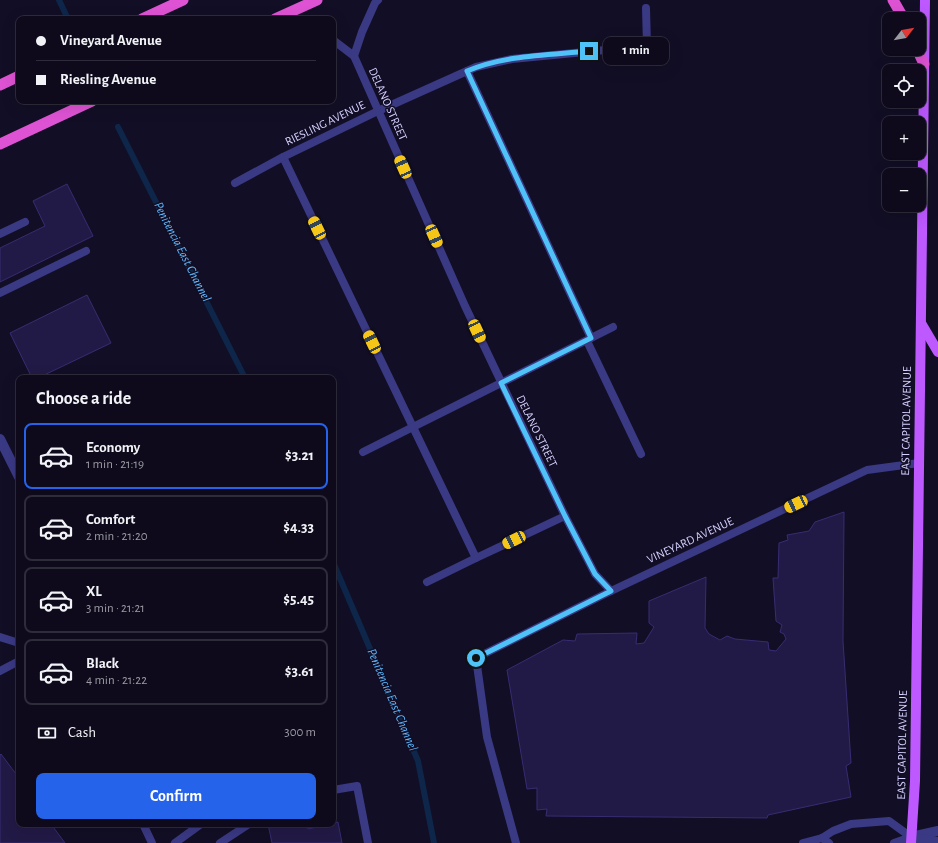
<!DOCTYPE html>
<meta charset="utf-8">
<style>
body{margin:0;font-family:"Alegreya Sans",sans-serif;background:#171325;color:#f1f3f6;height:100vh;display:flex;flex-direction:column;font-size:15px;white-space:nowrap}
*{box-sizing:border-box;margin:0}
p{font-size:13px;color:#9b9aa3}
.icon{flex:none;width:22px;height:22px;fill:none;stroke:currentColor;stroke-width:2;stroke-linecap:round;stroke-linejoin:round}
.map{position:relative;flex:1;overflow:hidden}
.side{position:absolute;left:16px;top:375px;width:320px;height:452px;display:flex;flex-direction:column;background:#0e0a1c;border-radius:8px;box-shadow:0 4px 16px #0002,0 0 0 1px #2e2b3b}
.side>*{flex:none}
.guide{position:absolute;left:16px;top:16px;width:320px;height:88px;border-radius:8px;box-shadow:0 4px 16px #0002,0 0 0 1px #2e2b3b;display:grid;align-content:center;height:88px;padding:0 20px;background:#0e0a1c}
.needle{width:26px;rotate:59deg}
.controls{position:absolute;left:882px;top:12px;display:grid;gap:8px}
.controls a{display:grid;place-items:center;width:44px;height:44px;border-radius:8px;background:#0e0a1c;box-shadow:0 4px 16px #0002,0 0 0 1px #2e2b3b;font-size:20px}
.end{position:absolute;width:18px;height:18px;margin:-9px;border:5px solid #4fc3f7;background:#111;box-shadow:0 0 0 2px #111}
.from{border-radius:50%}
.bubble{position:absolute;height:28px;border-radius:8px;background:#0e0a1c;box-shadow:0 4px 16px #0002,0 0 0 1px #2e2b3b;font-size:13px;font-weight:600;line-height:28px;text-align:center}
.car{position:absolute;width:12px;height:24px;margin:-12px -6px;border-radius:5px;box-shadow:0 0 3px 1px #0007;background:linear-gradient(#f5c518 24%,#345 0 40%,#f5c518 0 76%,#345 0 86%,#f5c518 0)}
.guide b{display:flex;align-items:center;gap:14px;height:38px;font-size:15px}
.guide b+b{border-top:1px solid #2e2b3b}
.guide i{width:10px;height:10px;background:#f1f3f6}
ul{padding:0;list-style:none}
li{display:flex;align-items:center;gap:12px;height:66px;margin:0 8px 6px;padding:0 12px;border:2px solid #2e2b3b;border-radius:8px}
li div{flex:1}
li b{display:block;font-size:15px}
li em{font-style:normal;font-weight:600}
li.selected{border-color:#2563eb}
li>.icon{width:36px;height:36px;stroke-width:1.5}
h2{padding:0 20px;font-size:18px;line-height:48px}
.pay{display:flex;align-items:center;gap:10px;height:44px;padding:0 20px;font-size:15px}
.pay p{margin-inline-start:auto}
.action{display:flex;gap:8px;margin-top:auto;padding:8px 20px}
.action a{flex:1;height:46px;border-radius:8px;background:#2563eb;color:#fff;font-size:16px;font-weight:600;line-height:46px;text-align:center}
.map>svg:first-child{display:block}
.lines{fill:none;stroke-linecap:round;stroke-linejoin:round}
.stream{stroke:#0d264a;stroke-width:6}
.building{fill:#221a46;stroke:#382c72}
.service{stroke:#3a3984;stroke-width:8}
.minor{stroke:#3a3984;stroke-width:10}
.tertiary{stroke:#3a3984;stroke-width:10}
.primary{stroke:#bd59ff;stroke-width:10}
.trunk{stroke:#de53d3;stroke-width:11}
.route{stroke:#4fc3f7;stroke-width:5}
.labels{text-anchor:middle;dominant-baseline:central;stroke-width:3;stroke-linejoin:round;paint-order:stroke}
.street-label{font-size:12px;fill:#d6d2ff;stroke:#120e25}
.water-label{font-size:13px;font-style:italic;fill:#60baff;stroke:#120e25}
</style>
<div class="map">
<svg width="938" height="843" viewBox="0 0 938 843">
<rect width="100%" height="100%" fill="#120e25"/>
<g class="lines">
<g class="stream">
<polyline points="59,0 68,19"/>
<polyline points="118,127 245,378"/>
<polyline points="333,562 418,761 434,843"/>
</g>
</g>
<g class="building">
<polygon points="67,184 93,236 0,282 0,248 45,226 33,201"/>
<polygon points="87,295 111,343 38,378 32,378 10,333"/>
<polygon points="844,512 843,641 851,763 846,766 851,797 768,815 767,818 546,816 547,809 537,810 537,788 527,789 507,670 563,640 575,641 577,634 637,633 636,644 644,643 654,627 649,623 649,601 706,577 705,628 709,634 720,640 727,636 735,639 768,642 769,650 776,651 786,639 784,634 780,632 782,625 776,621 773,578 778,578 779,543 788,540 787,535 809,531 815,522"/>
<polygon points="1,754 19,778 19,824 51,824 65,843 0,843 0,755"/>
<polygon points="338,822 342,843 272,843 268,824 307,824 308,829"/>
</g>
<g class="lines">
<g class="service">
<polyline points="333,40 354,56 362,32 375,3 378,0"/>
<polyline points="354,56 465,306 565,516 595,574 611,591"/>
<polyline points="467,71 591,338"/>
<polyline points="283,157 476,558 565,516"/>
<polyline points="235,183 283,157 378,111 476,67 512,59 647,46 646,8"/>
<polyline points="0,234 25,222"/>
<polyline points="0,293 86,251"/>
<polyline points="587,341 641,454"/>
<polyline points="363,452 613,327"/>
<polyline points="427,582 476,558"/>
<polyline points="0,637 19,643"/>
<polyline points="0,671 19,661"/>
<polyline points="333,790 357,786 368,843"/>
<polyline points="143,824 152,843"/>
<polyline points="822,838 829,843"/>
<polyline points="175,843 201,824"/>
<polyline points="220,843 249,824"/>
<polyline points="516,843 487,737 476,658 611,591 867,470 919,463"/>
<polyline points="803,843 822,838 833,831 851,824 889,821 911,837"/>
<polyline points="894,843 911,837"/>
</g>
<polyline class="minor" points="0,439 19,477"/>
<g class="tertiary">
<polyline points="911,837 938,831"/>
<polyline points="915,838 938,842"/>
</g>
<g class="primary">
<polyline points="921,323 938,352"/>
<polyline points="911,843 915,781 925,0"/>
</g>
<g class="trunk">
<polyline points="893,0 904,19"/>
<polyline points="142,19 183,0"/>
<polyline points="275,19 317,0"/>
<polyline points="917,49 924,64"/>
<polyline points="0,85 19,76"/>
<polyline points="0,144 92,101"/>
</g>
</g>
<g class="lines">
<path class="route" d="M476,658L611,591L595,574L565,516L501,383L591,338L467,71C505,55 549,55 589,51"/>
</g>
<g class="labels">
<g class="street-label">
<text transform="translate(388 104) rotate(66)">DELANO STREET</text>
<text transform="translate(325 123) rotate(-26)">RIESLING AVENUE</text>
<text transform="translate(906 421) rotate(-89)">EAST CAPITOL AVENUE</text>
<text transform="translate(537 431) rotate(64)">DELANO STREET</text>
<text transform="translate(690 540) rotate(-25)">VINEYARD AVENUE</text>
<text transform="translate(902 745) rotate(-89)">EAST CAPITOL AVENUE</text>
</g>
<g class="water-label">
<text transform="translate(182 252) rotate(63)">Penitencia East Channel</text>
<text transform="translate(392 700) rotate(67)">Penitencia East Channel</text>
</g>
</g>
</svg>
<div class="controls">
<a><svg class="needle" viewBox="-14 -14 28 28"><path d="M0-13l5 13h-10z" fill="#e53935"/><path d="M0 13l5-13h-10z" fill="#9b9aa3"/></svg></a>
<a><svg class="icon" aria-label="locate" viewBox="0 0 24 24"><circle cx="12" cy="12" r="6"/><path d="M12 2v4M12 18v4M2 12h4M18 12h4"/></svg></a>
<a>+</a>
<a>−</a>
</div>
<i class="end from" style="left:476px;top:658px"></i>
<i class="end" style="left:589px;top:51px"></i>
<div class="bubble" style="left:603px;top:37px;width:66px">1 min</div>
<i class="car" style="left:403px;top:167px;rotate:336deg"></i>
<i class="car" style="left:317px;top:228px;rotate:334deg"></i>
<i class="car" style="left:434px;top:236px;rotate:156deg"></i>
<i class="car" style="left:477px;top:331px;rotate:155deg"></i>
<i class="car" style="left:372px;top:342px;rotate:334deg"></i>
<i class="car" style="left:796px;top:504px;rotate:245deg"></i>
<i class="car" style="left:514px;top:540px;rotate:244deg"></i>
<div class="guide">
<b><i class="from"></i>Vineyard Avenue</b>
<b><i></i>Riesling Avenue</b>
</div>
<section class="side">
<h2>Choose a ride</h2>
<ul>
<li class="selected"><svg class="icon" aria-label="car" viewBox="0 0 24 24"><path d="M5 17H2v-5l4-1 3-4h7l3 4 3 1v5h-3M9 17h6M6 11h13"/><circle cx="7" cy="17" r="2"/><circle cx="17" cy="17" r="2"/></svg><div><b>Economy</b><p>1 min · 21:19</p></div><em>$3.21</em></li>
<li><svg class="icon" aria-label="car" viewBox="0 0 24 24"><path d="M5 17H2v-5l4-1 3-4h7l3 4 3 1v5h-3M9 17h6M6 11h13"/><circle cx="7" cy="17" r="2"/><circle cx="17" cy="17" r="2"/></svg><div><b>Comfort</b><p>2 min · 21:20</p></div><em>$4.33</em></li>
<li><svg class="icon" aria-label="car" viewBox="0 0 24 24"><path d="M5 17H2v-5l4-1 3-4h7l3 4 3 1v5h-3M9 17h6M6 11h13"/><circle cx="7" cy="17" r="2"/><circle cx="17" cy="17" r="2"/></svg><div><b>XL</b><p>3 min · 21:21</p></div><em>$5.45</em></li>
<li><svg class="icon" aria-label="car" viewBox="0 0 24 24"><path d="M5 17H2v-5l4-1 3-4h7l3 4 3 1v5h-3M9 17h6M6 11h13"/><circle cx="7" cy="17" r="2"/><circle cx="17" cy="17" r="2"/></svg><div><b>Black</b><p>4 min · 21:22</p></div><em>$3.61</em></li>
</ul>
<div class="pay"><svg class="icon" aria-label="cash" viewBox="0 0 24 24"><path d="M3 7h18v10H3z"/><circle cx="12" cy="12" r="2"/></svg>Cash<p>300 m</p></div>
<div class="action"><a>Confirm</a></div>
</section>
</div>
